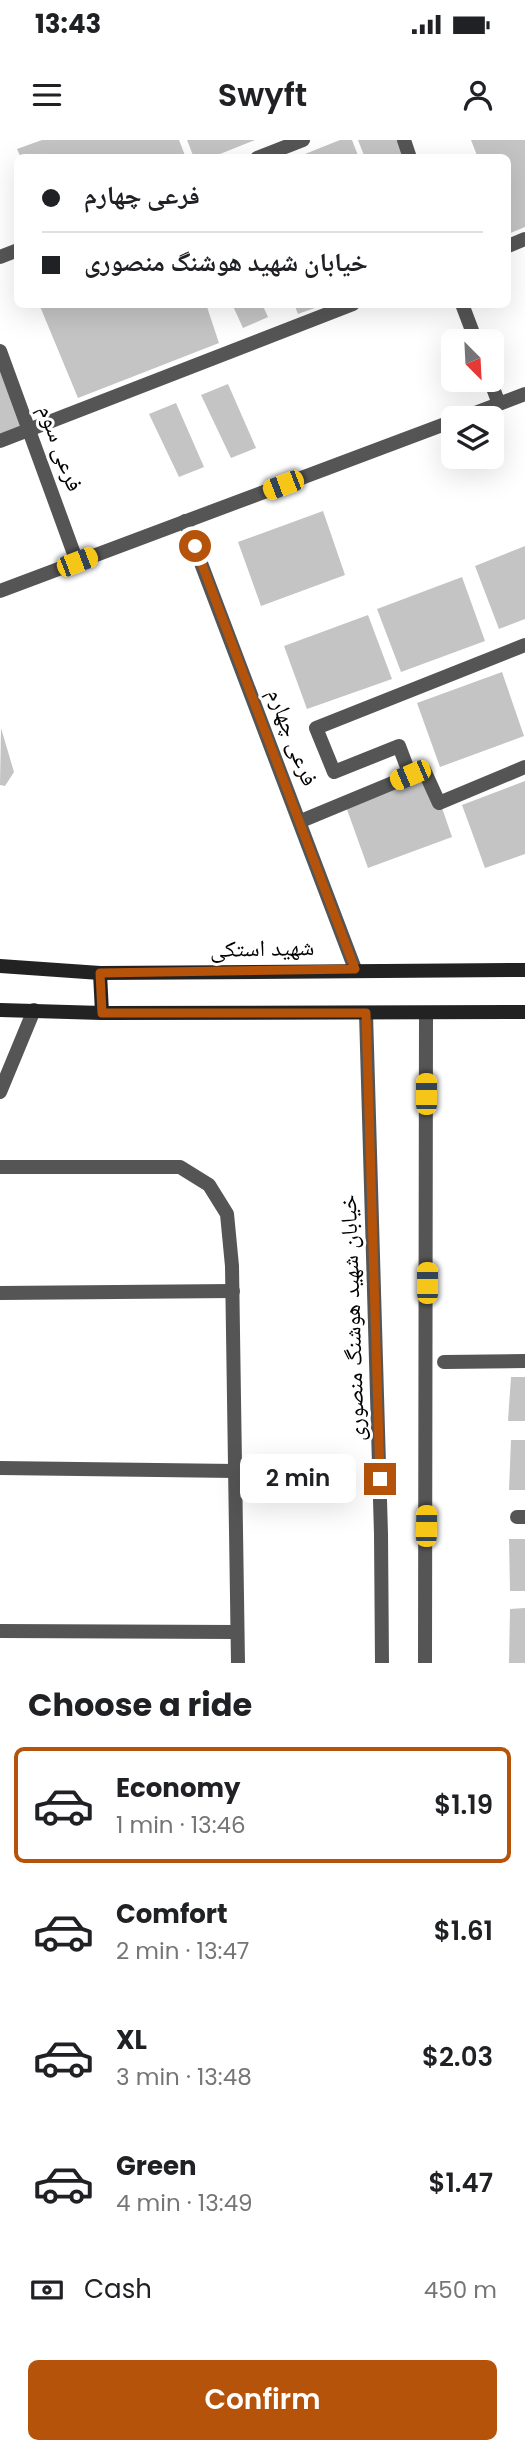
<!DOCTYPE html>
<meta charset="utf-8">
<style>
body{margin:0;font-family:Poppins,"Noto Naskh Arabic",sans-serif;background:#f2f2f2;color:#202124;height:100vh;display:flex;flex-direction:column;font-size:26px;white-space:nowrap}
*{box-sizing:border-box;margin:0}
p{font-size:23px;color:#757577}
.icon{flex:none;width:38px;height:38px;fill:none;stroke:currentColor;stroke-width:2;stroke-linecap:round;stroke-linejoin:round}
.map{position:relative;height:1523px;overflow:hidden}
.sheet{display:flex;flex-direction:column;background:#fff;flex:1}
.sheet>*{flex:none}
.top-card{position:absolute;left:14px;top:14px;width:497px;height:154px;border-radius:10px;box-shadow:0 7px 28px #0002;display:grid;align-content:center;height:154px;padding:0 28px;background:#fff}
.needle{width:46px;rotate:156deg}
.tools{position:absolute;left:441px;top:189px;display:grid;gap:14px}
.tools a{display:grid;place-items:center;width:63px;height:63px;border-radius:10px;background:#fff;box-shadow:0 7px 28px #0002;font-size:35px}
.end{position:absolute;width:32px;height:32px;margin:-16px;border:9px solid #b45309;background:#fff;box-shadow:0 0 0 4px #fff}
.from{border-radius:50%}
.bubble{position:absolute;height:49px;border-radius:10px;background:#fff;box-shadow:0 7px 28px #0002;font-size:23px;font-weight:600;line-height:49px;text-align:center}
.car{position:absolute;width:21px;height:42px;margin:-21px -10px;border-radius:9px;box-shadow:0 0 5px 2px #0007;background:linear-gradient(#f5c518 24%,#345 0 40%,#f5c518 0 76%,#345 0 86%,#f5c518 0)}
.top-card b{display:flex;align-items:center;gap:24px;height:66px;font-size:26px}
.top-card b+b{border-top:2px solid #e0e0e0}
.top-card i{width:18px;height:18px;background:#202124}
ul{padding:0;list-style:none}
li{display:flex;align-items:center;gap:21px;height:116px;margin:0 14px 10px;padding:0 14px;border:4px solid transparent;border-radius:10px}
li div{flex:1}
li b{display:block;font-size:26px}
li em{font-style:normal;font-weight:600}
li.selected{border-color:#b45309}
li>.icon{width:63px;height:63px;stroke-width:1.5}
h2{padding:0 28px;font-size:32px;line-height:84px}
.pay{display:flex;align-items:center;gap:18px;height:77px;padding:0 28px;font-size:26px}
.pay p{margin-inline-start:auto}
.cta{display:flex;gap:14px;margin-top:auto;padding:14px 28px}
.cta a{flex:1;height:80px;border-radius:10px;background:#b45309;color:#fff;font-size:28px;font-weight:600;line-height:80px;text-align:center}
.status{display:flex;justify-content:space-between;align-items:center;height:49px;padding:0 35px;background:#fff;direction:ltr}
.status svg{height:19px;fill:currentColor}
header{display:flex;justify-content:space-between;align-items:center;height:91px;padding:0 28px;background:#fff;font-size:32px;font-weight:600}
.map>svg:first-child{display:block}
.building{fill:#c4c4c4}
.lines{fill:none;stroke-linecap:round;stroke-linejoin:round}
.minor{stroke:#555;stroke-width:14}
.secondary{stroke:#222;stroke-width:14}
.route{stroke:#b45309;stroke-width:9}
.labels{text-anchor:middle;dominant-baseline:central;stroke-width:6;stroke-linejoin:round;paint-order:stroke}
.street-label{font-size:23px;fill:#000;stroke:#fff}
</style>
<div class="status"><b>13:43</b><svg viewBox="0 0 49 12"><path d="M0 12V9h3v3zM5 12V6h3v6zM10 12V3h3v9zM15 12V0h3v12zM26 1h20v11H26zM47 4h2v5h-2z"/></svg></div>
<header><svg class="icon" aria-label="menu" viewBox="0 0 24 24"><path d="M4 6h16M4 12h16M4 18h16"/></svg>Swyft<svg class="icon" aria-label="person" viewBox="0 0 24 24"><circle cx="12" cy="8" r="4"/><path d="M4 21q1-7 8-7t8 7"/></svg></header>
<div class="map">
<svg width="525" height="1523" viewBox="0 0 525 1523">
<rect width="100%" height="100%" fill="#fff"/>
<g class="building">
<polygon points="42,0 179,0 186,18 21,18 17,9"/>
<polygon points="187,0 255,0 210,18 194,18"/>
<polygon points="340,0 352,0 359,18 295,18"/>
<polygon points="358,0 398,0 405,18 365,18"/>
<polygon points="471,0 525,0 525,87 508,94 508,18 478,18"/>
<polygon points="39,164 206,164 219,203 78,258"/>
<polygon points="232,164 262,164 268,177 243,188"/>
<polygon points="294,164 323,164 323,165 298,174"/>
<polygon points="0,220 24,286 0,296"/>
<polygon points="228,244 256,308 231,318 201,255"/>
<polygon points="176,263 204,327 179,337 149,274"/>
<polygon points="323,371 345,435 261,466 238,402"/>
<polygon points="525,406 525,479 499,489 475,426"/>
<polygon points="462,437 485,501 401,532 377,469"/>
<polygon points="368,475 392,539 307,569 284,506"/>
<polygon points="502,532 524,596 440,627 417,563"/>
<polygon points="1,588 14,632 5,646 0,645"/>
<polygon points="430,633 452,697 368,728 345,664"/>
<polygon points="525,641 525,714 485,728 462,665"/>
<polygon points="511,1237 525,1237 525,1281 508,1281"/>
<polygon points="511,1300 525,1300 525,1350 509,1350"/>
<polygon points="509,1399 525,1399 525,1451 510,1451"/>
<polygon points="525,1468 525,1523 509,1523 510,1469"/>
</g>
<g class="lines">
<g class="minor">
<polyline points="404,0 410,18"/>
<polyline points="257,18 303,0"/>
<polyline points="508,106 525,99"/>
<polyline points="0,117 18,110"/>
<polyline points="462,164 476,201"/>
<polyline points="0,211 77,422"/>
<polyline points="490,240 499,264"/>
<polyline points="462,278 525,254"/>
<polyline points="0,301 353,164"/>
<polyline points="185,381 355,829"/>
<polyline points="0,451 453,281"/>
<polyline points="410,635 399,606 334,632 316,588 525,505"/>
<polyline points="301,681 424,630 439,663 525,627"/>
<polyline points="366,873 381,1394 382,1523"/>
<polyline points="0,952 34,870"/>
<polyline points="0,1027 180,1027 209,1045 227,1074 232,1126 238,1523"/>
<polyline points="0,1153 233,1151"/>
<polyline points="444,1222 525,1221"/>
<polyline points="0,1328 235,1331"/>
<polyline points="517,1377 525,1377"/>
<polyline points="0,1491 237,1492"/>
<polyline points="425,1523 426,874"/>
</g>
<g class="secondary">
<polyline points="0,826 100,833 525,830"/>
<polyline points="100,833 102,873"/>
<polyline points="0,870 102,873 525,872"/>
</g>
</g>
<g class="lines">
<polyline class="route" points="195,406 355,829 100,833 102,873 366,873 380,1339"/>
</g>
<g class="labels">
<g class="street-label">
<text transform="translate(61 308) rotate(70)">فرعی سوم</text>
<text transform="translate(293 597) rotate(69)">فرعی چهارم</text>
<text transform="translate(262 808) rotate(-1)">شهید استکی</text>
<text transform="translate(352 1178) rotate(-92)">خیابان شهید هوشنگ منصوری</text>
</g>
</g>
</svg>
<div class="tools">
<a><svg class="needle" viewBox="-14 -14 28 28"><path d="M0-13l5 13h-10z" fill="#e53935"/><path d="M0 13l5-13h-10z" fill="#757577"/></svg></a>
<a><svg class="icon" aria-label="layers" viewBox="0 0 24 24"><path d="M12 4l9 5-9 5-9-5zM3 14l9 5 9-5"/></svg></a>
</div>
<i class="end from" style="left:195px;top:406px"></i>
<i class="end" style="left:380px;top:1339px"></i>
<div class="bubble" style="left:240px;top:1314px;width:116px">2 min</div>
<i class="car" style="left:283px;top:345px;rotate:249deg"></i>
<i class="car" style="left:77px;top:422px;rotate:69deg"></i>
<i class="car" style="left:410px;top:635px;rotate:247deg"></i>
<i class="car" style="left:426px;top:954px;rotate:0deg"></i>
<i class="car" style="left:427px;top:1143px;rotate:0deg"></i>
<i class="car" style="left:426px;top:1386px;rotate:1deg"></i>
<div class="top-card">
<b><i class="from"></i>فرعی چهارم</b>
<b><i></i>خیابان شهید هوشنگ منصوری</b>
</div>
</div>
<section class="sheet">
<h2>Choose a ride</h2>
<ul>
<li class="selected"><svg class="icon" aria-label="car" viewBox="0 0 24 24"><path d="M5 17H2v-5l4-1 3-4h7l3 4 3 1v5h-3M9 17h6M6 11h13"/><circle cx="7" cy="17" r="2"/><circle cx="17" cy="17" r="2"/></svg><div><b>Economy</b><p>1 min · 13:46</p></div><em>$1.19</em></li>
<li><svg class="icon" aria-label="car" viewBox="0 0 24 24"><path d="M5 17H2v-5l4-1 3-4h7l3 4 3 1v5h-3M9 17h6M6 11h13"/><circle cx="7" cy="17" r="2"/><circle cx="17" cy="17" r="2"/></svg><div><b>Comfort</b><p>2 min · 13:47</p></div><em>$1.61</em></li>
<li><svg class="icon" aria-label="car" viewBox="0 0 24 24"><path d="M5 17H2v-5l4-1 3-4h7l3 4 3 1v5h-3M9 17h6M6 11h13"/><circle cx="7" cy="17" r="2"/><circle cx="17" cy="17" r="2"/></svg><div><b>XL</b><p>3 min · 13:48</p></div><em>$2.03</em></li>
<li><svg class="icon" aria-label="car" viewBox="0 0 24 24"><path d="M5 17H2v-5l4-1 3-4h7l3 4 3 1v5h-3M9 17h6M6 11h13"/><circle cx="7" cy="17" r="2"/><circle cx="17" cy="17" r="2"/></svg><div><b>Green</b><p>4 min · 13:49</p></div><em>$1.47</em></li>
</ul>
<div class="pay"><svg class="icon" aria-label="cash" viewBox="0 0 24 24"><path d="M3 7h18v10H3z"/><circle cx="12" cy="12" r="2"/></svg>Cash<p>450 m</p></div>
<div class="cta"><a>Confirm</a></div>
</section>
